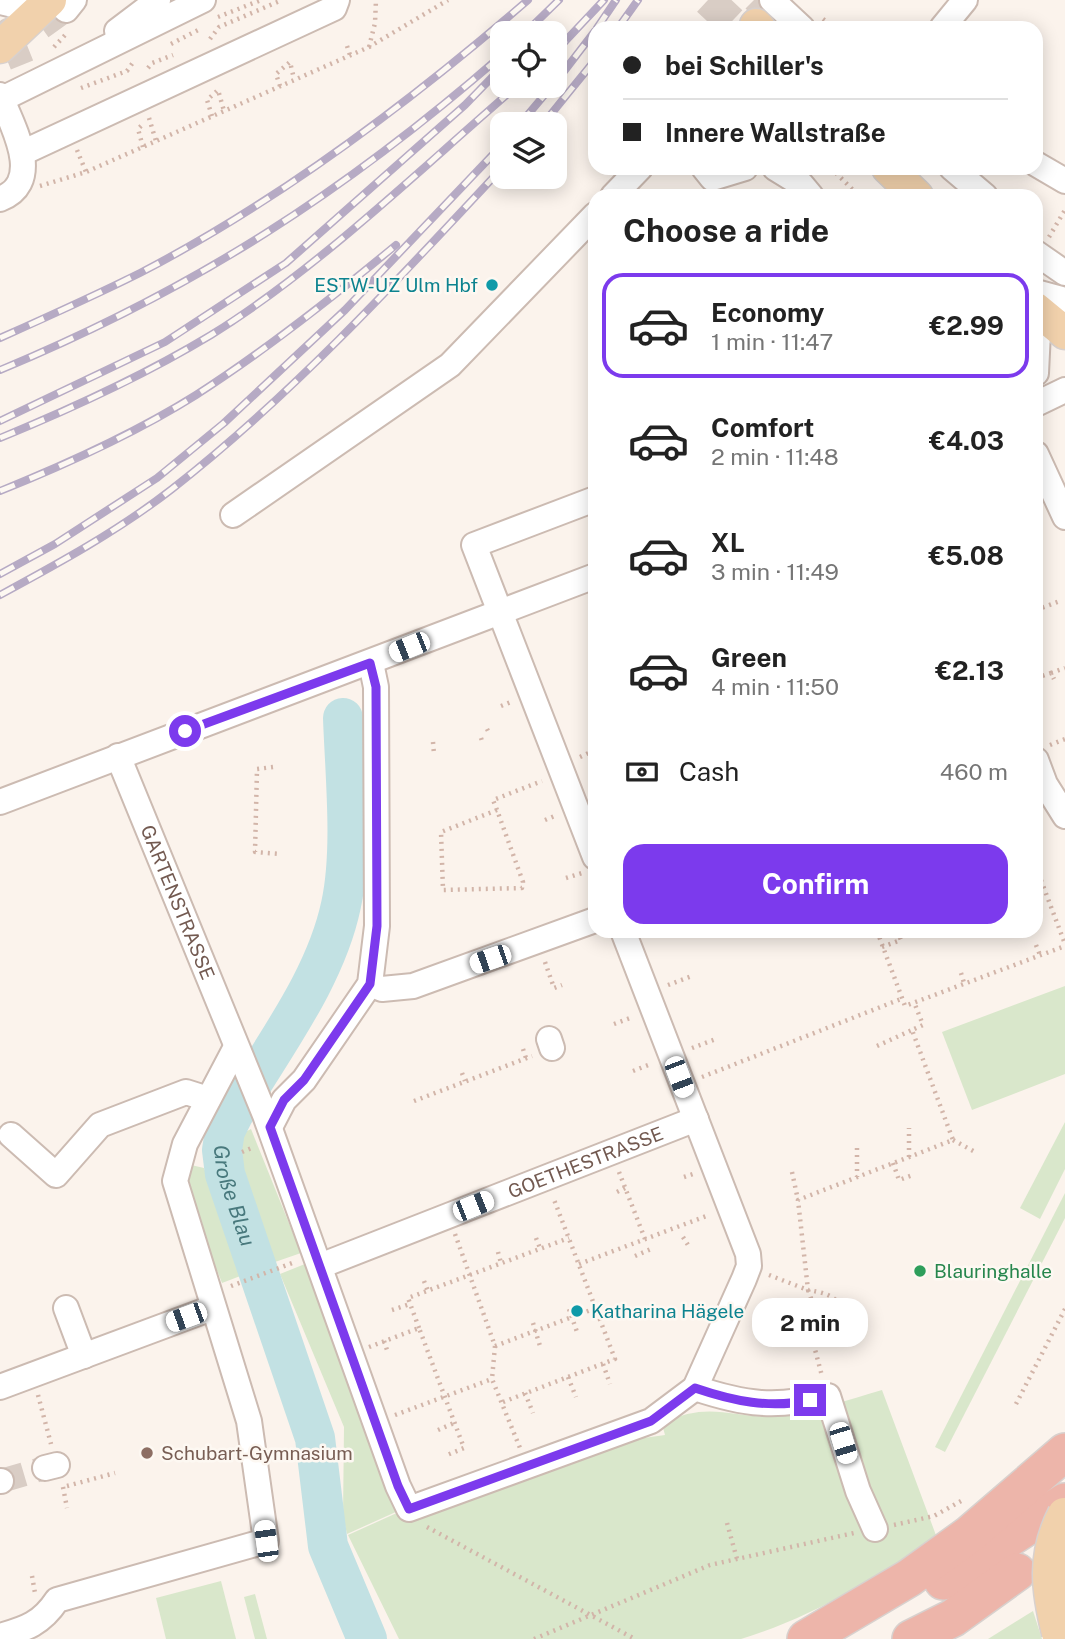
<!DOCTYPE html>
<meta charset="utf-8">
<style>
body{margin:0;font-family:"Public Sans",sans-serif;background:#f6f6f6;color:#222;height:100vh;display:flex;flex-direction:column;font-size:26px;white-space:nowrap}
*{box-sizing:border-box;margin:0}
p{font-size:23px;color:#767676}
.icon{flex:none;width:38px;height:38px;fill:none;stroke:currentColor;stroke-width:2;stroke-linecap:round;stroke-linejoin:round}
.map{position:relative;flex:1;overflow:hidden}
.side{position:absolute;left:588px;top:189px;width:455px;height:749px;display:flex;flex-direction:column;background:#fff;border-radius:21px;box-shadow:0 4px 18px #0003}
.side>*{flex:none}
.guide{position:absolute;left:588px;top:21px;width:455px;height:154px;border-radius:21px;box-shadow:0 4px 18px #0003;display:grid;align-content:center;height:154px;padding:0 35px;background:#fff}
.tools{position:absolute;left:490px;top:21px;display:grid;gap:14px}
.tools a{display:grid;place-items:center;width:77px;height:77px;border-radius:14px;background:#fff;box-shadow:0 4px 18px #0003;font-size:35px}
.end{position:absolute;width:32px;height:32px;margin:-16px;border:9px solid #7c3aed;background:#fff;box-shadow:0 0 0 4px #fff}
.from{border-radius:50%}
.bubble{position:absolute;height:49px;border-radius:21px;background:#fff;box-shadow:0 4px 18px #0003;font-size:23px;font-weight:700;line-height:49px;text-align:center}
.car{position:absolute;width:21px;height:42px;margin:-21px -10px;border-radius:9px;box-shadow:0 0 5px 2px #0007;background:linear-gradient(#fff 24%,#345 0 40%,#fff 0 76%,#345 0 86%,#fff 0)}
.guide b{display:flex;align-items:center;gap:24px;height:66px;font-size:26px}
.guide b+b{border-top:2px solid #e0e0e0}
.guide i{width:18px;height:18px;background:#222}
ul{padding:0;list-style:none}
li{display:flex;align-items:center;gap:21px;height:105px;margin:0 14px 10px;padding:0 21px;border:4px solid transparent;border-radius:21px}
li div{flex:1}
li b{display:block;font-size:26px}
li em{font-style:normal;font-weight:700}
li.on{border-color:#7c3aed}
li>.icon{width:63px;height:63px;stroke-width:1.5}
h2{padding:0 35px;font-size:32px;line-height:84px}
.pay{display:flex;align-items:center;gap:18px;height:77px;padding:0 35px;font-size:26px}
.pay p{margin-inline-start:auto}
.button{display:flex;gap:14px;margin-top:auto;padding:14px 35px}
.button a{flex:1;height:80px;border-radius:21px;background:#7c3aed;color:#fff;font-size:28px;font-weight:700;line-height:80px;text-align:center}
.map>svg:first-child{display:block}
.green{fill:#d9e7cb}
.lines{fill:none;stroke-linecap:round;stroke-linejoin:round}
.river{stroke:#c2e1e3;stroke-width:40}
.minor-tunnel{stroke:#d9cdc5;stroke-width:24;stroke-dasharray:24 12;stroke-linecap:butt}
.major-tunnel{stroke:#d9cdc5;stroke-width:32;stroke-dasharray:32 16;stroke-linecap:butt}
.minor-casing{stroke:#ccbbb2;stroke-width:28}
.major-casing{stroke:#d8d1ce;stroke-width:35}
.highway-casing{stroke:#d8d1ce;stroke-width:40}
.path{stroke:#d2b5a9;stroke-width:4.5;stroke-dasharray:2 5;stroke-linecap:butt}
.minor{stroke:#fff;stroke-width:24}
.major{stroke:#f1d1ac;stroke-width:32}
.highway{stroke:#edb5aa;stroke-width:37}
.rail-casing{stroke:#b6aac4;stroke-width:8}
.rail{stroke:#fdf8f2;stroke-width:5;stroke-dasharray:16;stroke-linecap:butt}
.major-bridge-casing{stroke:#d8d1ce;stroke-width:35;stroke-linecap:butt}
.major-bridge{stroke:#f1d1ac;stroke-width:32}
.route{stroke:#7c3aed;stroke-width:9}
.culture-dot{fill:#0f9aa8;stroke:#fdf8f2;stroke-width:2.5}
.leisure-dot{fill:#2e9e5b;stroke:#fdf8f2;stroke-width:2.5}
.education-dot{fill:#8d6e63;stroke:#fdf8f2;stroke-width:2.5}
.labels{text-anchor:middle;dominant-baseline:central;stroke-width:5;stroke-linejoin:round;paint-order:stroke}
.culture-label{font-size:19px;fill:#0d838f;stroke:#fdf8f2;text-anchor:end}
.street-label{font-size:19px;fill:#735a51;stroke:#fdf8f2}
.leisure-label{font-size:19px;fill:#27864d;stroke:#fdf8f2;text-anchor:start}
.education-label{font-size:19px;fill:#785e54;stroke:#fdf8f2;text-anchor:start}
.water-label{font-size:21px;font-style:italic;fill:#49797d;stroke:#fdf8f2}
</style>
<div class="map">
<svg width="1065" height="1639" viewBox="0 0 1065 1639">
<rect width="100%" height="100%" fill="#fbf3ec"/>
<g class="green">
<polygon points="1065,986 1065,1074 972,1110 942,1032"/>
<polygon points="1065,1122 1065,1169 1040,1219 1020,1208"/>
<path d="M251,1129L301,1253L275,1262C258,1221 238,1180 239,1135Z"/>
<path d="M191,1165L204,1168L243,1275L222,1283C209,1248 181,1202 191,1165Z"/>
<polygon points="1065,1193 1065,1218 945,1452 935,1447"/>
<polygon points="305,1264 398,1511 347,1534 343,1516 344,1427 280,1274"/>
<path d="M882,1390L937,1538C874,1579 813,1617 741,1639H399L348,1535L399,1512L402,1519L615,1442L665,1435L662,1424C710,1399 733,1420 778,1416C813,1412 848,1400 882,1390Z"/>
<polygon points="221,1581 236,1639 166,1639 156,1598"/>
<polygon points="255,1594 267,1639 255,1639 244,1597"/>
<polygon points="1033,1611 1042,1639 988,1639"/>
</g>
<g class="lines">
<path class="river" id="s1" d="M343,718C345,775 353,850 341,905C325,981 271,1049 233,1115L225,1131L222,1150L225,1174L315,1438L328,1546L367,1639"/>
<g class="minor-tunnel">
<polyline points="754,0 763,9"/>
<polyline points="22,65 8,30 38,30 66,10"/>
<polyline points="1,1481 45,1468"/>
</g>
<polyline class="major-tunnel" points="708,0 738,28"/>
<defs>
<g id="minor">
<polyline points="772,0 802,28"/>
<polyline points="0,2 26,8 49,0"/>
<polyline points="66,10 74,0"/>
<polyline points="942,28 965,0"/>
<polyline points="117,31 158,0"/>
<path d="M0,95C12,125 45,182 0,199"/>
<polyline points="2,99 203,0"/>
<polyline points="22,153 334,8 337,0"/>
<polyline points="1036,164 1065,181"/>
<polyline points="704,168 712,178 745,168"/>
<polyline points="775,168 801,184 811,196"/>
<polyline points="952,168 985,196"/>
<polyline points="613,196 640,168"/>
<polyline points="1036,253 1065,273"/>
<polyline points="1036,292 1065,300"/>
<polyline points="1036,373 1039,311"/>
<polyline points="1036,404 1065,390"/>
<polyline points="1036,454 1065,517"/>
<polyline points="595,499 474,545 595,857"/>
<polyline points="233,515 450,365 595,215"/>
<path id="s2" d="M118,756L265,1115L398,1486L409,1509L651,1421L695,1388L744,1279L749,1266L748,1254L623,931"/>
<polyline points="1036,760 1045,784 1065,816"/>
<polyline points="0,802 595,576"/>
<polyline points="370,984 382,989 413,986 595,920"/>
<polyline points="549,1039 552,1048"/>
<polyline points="270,1127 284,1100 304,1080 370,984 377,926 376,687 371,663"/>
<polyline points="11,1135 56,1175 100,1125 186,1092 208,1099"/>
<path id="s3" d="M320,1266L696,1119"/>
<polyline points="66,1308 84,1356"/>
<polyline points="0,1387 212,1308"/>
<path d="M695,1388C746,1405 775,1408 828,1396L858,1491L875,1529"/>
<polyline points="45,1468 57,1465"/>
<polyline points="0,1481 1,1481"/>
<path d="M0,1636C26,1629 42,1623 57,1600L266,1541L249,1421L175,1181L185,1144L236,1047"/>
</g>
<g id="major">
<polyline points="756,25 759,28"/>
<polyline points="0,47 50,0"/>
<polyline points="888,168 917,196"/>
<polyline points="1036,309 1065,333"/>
</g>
<g id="highway">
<polyline points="943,1581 1065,1502"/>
<polyline points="806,1639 909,1578 970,1534 1065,1452"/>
<polyline points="911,1639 953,1618 1017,1572"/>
</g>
</defs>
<use href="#minor" class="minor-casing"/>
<use href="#major" class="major-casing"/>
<use href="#highway" class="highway-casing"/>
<g class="path">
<polyline points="218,17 261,0"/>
<polyline points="823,19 836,28"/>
<polyline points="210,39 219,27 282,0"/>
<polyline points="171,44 200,29"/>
<polyline points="347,46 350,55"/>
<polyline points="54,47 67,33"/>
<polyline points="369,47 375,23 376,0"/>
<polyline points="148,68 152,63 173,55"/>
<polyline points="280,86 276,74 290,62 294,79"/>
<polyline points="81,88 127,71 134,61"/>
<polyline points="212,116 207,100 218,90 224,111"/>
<polyline points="149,118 156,141"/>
<polyline points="143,147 138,129 144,123"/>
<polyline points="77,150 86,172"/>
<polyline points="831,168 859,196"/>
<polyline points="40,186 86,172 369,47 448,0"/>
<polyline points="1049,237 1065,210"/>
<polyline points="1036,610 1060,601"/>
<polyline points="1051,673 1065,668"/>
<polyline points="1036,678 1051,673 1054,679"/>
<polyline points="501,706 511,702"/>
<polyline points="487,729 490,735"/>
<polyline points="481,738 483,744"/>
<polyline points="433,742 434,754"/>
<polyline points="1050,745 1065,739"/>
<polyline points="580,757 595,750"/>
<polyline points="273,767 257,769 255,852 280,854"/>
<polyline points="497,810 441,832 443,890 522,888 523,882 497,810 493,800 542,781"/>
<polyline points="545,820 557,815"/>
<polyline points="1036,867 1065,944"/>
<polyline points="566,878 582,873"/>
<polyline points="877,931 905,1006 1065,946"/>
<polyline points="1036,945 1040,955"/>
<polyline points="882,947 901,940 897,931"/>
<polyline points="545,962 554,988 562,985"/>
<polyline points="961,973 964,983"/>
<polyline points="668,985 692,976"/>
<polyline points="614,1024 633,1017"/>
<polyline points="877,1046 912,1030"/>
<polyline points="692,1048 716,1039"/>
<polyline points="523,1049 526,1058"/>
<polyline points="633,1071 651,1064"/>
<polyline points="462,1073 465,1081"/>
<polyline points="702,1077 901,999"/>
<polyline points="414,1101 532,1056"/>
<polyline points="953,1140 977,1153"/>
<polyline points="857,1148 857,1177"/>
<polyline points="242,1152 254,1147"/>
<polyline points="909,1157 909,1128"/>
<polyline points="893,1163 899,1180 913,1175"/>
<polyline points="619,1172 645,1239"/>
<polyline points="792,1172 798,1200"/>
<polyline points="684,1177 693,1174"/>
<polyline points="617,1192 625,1188"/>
<polyline points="455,1234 495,1346 492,1379 520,1448"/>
<polyline points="683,1237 688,1245"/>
<polyline points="536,1238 540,1248"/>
<polyline points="498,1252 501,1263"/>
<polyline points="635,1256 651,1249"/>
<polyline points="579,1264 709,1215"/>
<polyline points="769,1275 808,1290 817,1315 813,1327 813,1342 822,1376"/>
<polyline points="424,1281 428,1291"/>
<polyline points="231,1286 295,1262"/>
<polyline points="569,1309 577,1332"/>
<polyline points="392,1310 410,1304"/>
<polyline points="533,1323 540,1346"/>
<path d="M850,1323C840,1299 833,1294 808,1290L798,1200L953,1140L912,1030L923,1025L914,1002"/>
<polyline points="419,1328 408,1298 569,1238"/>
<polyline points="384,1341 387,1350"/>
<polyline points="495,1346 596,1308"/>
<polyline points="369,1347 419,1328 464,1448 447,1455"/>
<polyline points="603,1364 610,1384"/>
<polyline points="568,1377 576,1397"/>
<polyline points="525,1393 533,1413"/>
<polyline points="38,1395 51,1444"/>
<polyline points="503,1402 615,1359 553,1197"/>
<polyline points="1016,1404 1065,1309"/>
<polyline points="395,1415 492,1379"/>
<polyline points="438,1430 454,1423"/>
<polyline points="67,1486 115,1473"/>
<polyline points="63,1487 67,1508"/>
<polyline points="727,1523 737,1559"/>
<polyline points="894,1525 934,1516 961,1501"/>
<polyline points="427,1527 635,1639"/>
<polyline points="32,1576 35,1593"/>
<polyline points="534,1639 710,1565 854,1533"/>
</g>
<use href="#minor" class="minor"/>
<use href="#major" class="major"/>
<use href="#highway" class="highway"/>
<defs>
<g id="rail">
<polyline points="597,28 616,0"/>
<polyline points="618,28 638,0"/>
<polyline points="525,33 559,0"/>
<polyline points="555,52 604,0"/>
<polyline points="555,83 595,31"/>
<polyline points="520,124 552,86"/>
<polyline points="543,124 595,60"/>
<path d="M0,338C47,317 94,296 140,273C279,201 410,102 528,0"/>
<path d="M0,370C193,290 345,192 502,55"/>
<polyline points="0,421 165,342 286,263 465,105 502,67"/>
<path d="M0,438C73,408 143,376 211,335C319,268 420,169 517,86"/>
<path d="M0,491C67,464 134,434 196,395C266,350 332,298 396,245"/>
<polyline points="0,574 55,544 157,478 224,423 345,310 502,145"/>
<path d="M0,595C59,563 118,531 172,489C292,395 398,280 502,168"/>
</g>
</defs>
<use href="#rail" class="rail-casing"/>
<use href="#rail" class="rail"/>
<defs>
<path id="major-bridge" d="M1058,1633C1047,1589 1043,1555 1064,1514"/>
</defs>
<use href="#major-bridge" class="major-bridge-casing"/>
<use href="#major-bridge" class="major-bridge"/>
</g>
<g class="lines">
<path class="route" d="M185,731L370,663L376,687L377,926L370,984L304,1080L284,1100L270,1127L398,1486L409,1509L651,1421L695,1388C733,1401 770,1409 810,1400"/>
</g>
<g class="culture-dot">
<circle cx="492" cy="285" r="7"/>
<circle cx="577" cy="1311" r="7"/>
</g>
<circle class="leisure-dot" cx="920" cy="1271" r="7"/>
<circle class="education-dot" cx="147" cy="1453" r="7"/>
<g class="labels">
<g class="culture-label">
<text x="478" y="285">ESTW-UZ Ulm Hbf</text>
<text x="591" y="1311" text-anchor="start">Katharina Hägele</text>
</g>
<g class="street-label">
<text stroke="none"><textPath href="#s2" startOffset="158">GARTENSTRASSE</textPath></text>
<text stroke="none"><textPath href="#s3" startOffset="285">GOETHESTRASSE</textPath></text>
</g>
<g class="leisure-label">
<text x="934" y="1271">Blauringhalle</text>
</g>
<g class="education-label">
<text x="161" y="1453">Schubart-Gymnasium</text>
</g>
<g class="water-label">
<text stroke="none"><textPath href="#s1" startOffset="509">Große Blau</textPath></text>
</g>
</g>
</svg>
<div class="tools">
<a><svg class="icon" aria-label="locate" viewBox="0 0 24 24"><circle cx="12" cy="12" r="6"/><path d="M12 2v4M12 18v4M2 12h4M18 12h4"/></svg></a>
<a><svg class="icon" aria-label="layers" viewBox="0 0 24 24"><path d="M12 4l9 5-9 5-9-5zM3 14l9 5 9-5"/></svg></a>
</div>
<i class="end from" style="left:185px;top:731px"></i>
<i class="end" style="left:810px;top:1400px"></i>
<div class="bubble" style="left:752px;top:1298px;width:116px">2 min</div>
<i class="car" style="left:409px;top:647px;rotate:248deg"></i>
<i class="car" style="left:490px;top:959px;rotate:251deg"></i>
<i class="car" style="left:679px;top:1077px;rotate:159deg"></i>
<i class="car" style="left:473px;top:1206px;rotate:68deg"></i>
<i class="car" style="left:186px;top:1317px;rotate:250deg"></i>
<i class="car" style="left:843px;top:1443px;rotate:163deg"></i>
<i class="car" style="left:266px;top:1541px;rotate:352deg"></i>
<div class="guide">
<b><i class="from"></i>bei Schiller's</b>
<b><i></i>Innere Wallstraße</b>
</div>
<section class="side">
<h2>Choose a ride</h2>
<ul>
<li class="on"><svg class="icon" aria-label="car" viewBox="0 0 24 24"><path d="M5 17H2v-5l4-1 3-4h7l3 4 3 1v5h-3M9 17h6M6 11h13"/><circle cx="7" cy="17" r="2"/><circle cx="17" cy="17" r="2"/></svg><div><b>Economy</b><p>1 min · 11:47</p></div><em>€2.99</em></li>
<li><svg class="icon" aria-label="car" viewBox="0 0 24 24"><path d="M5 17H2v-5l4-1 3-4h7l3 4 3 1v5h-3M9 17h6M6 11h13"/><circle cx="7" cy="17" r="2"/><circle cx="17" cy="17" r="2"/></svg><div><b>Comfort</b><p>2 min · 11:48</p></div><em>€4.03</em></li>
<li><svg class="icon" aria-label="car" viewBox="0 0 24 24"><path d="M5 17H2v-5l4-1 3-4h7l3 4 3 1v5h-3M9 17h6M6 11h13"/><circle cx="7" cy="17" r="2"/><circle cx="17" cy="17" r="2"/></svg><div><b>XL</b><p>3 min · 11:49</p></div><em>€5.08</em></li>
<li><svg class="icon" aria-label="car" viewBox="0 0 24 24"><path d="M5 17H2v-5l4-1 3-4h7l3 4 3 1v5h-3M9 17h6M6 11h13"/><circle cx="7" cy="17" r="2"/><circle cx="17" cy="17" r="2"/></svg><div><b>Green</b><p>4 min · 11:50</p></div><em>€2.13</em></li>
</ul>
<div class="pay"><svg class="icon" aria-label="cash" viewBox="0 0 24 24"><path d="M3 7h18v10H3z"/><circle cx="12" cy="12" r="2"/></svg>Cash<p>460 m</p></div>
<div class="button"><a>Confirm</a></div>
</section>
</div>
